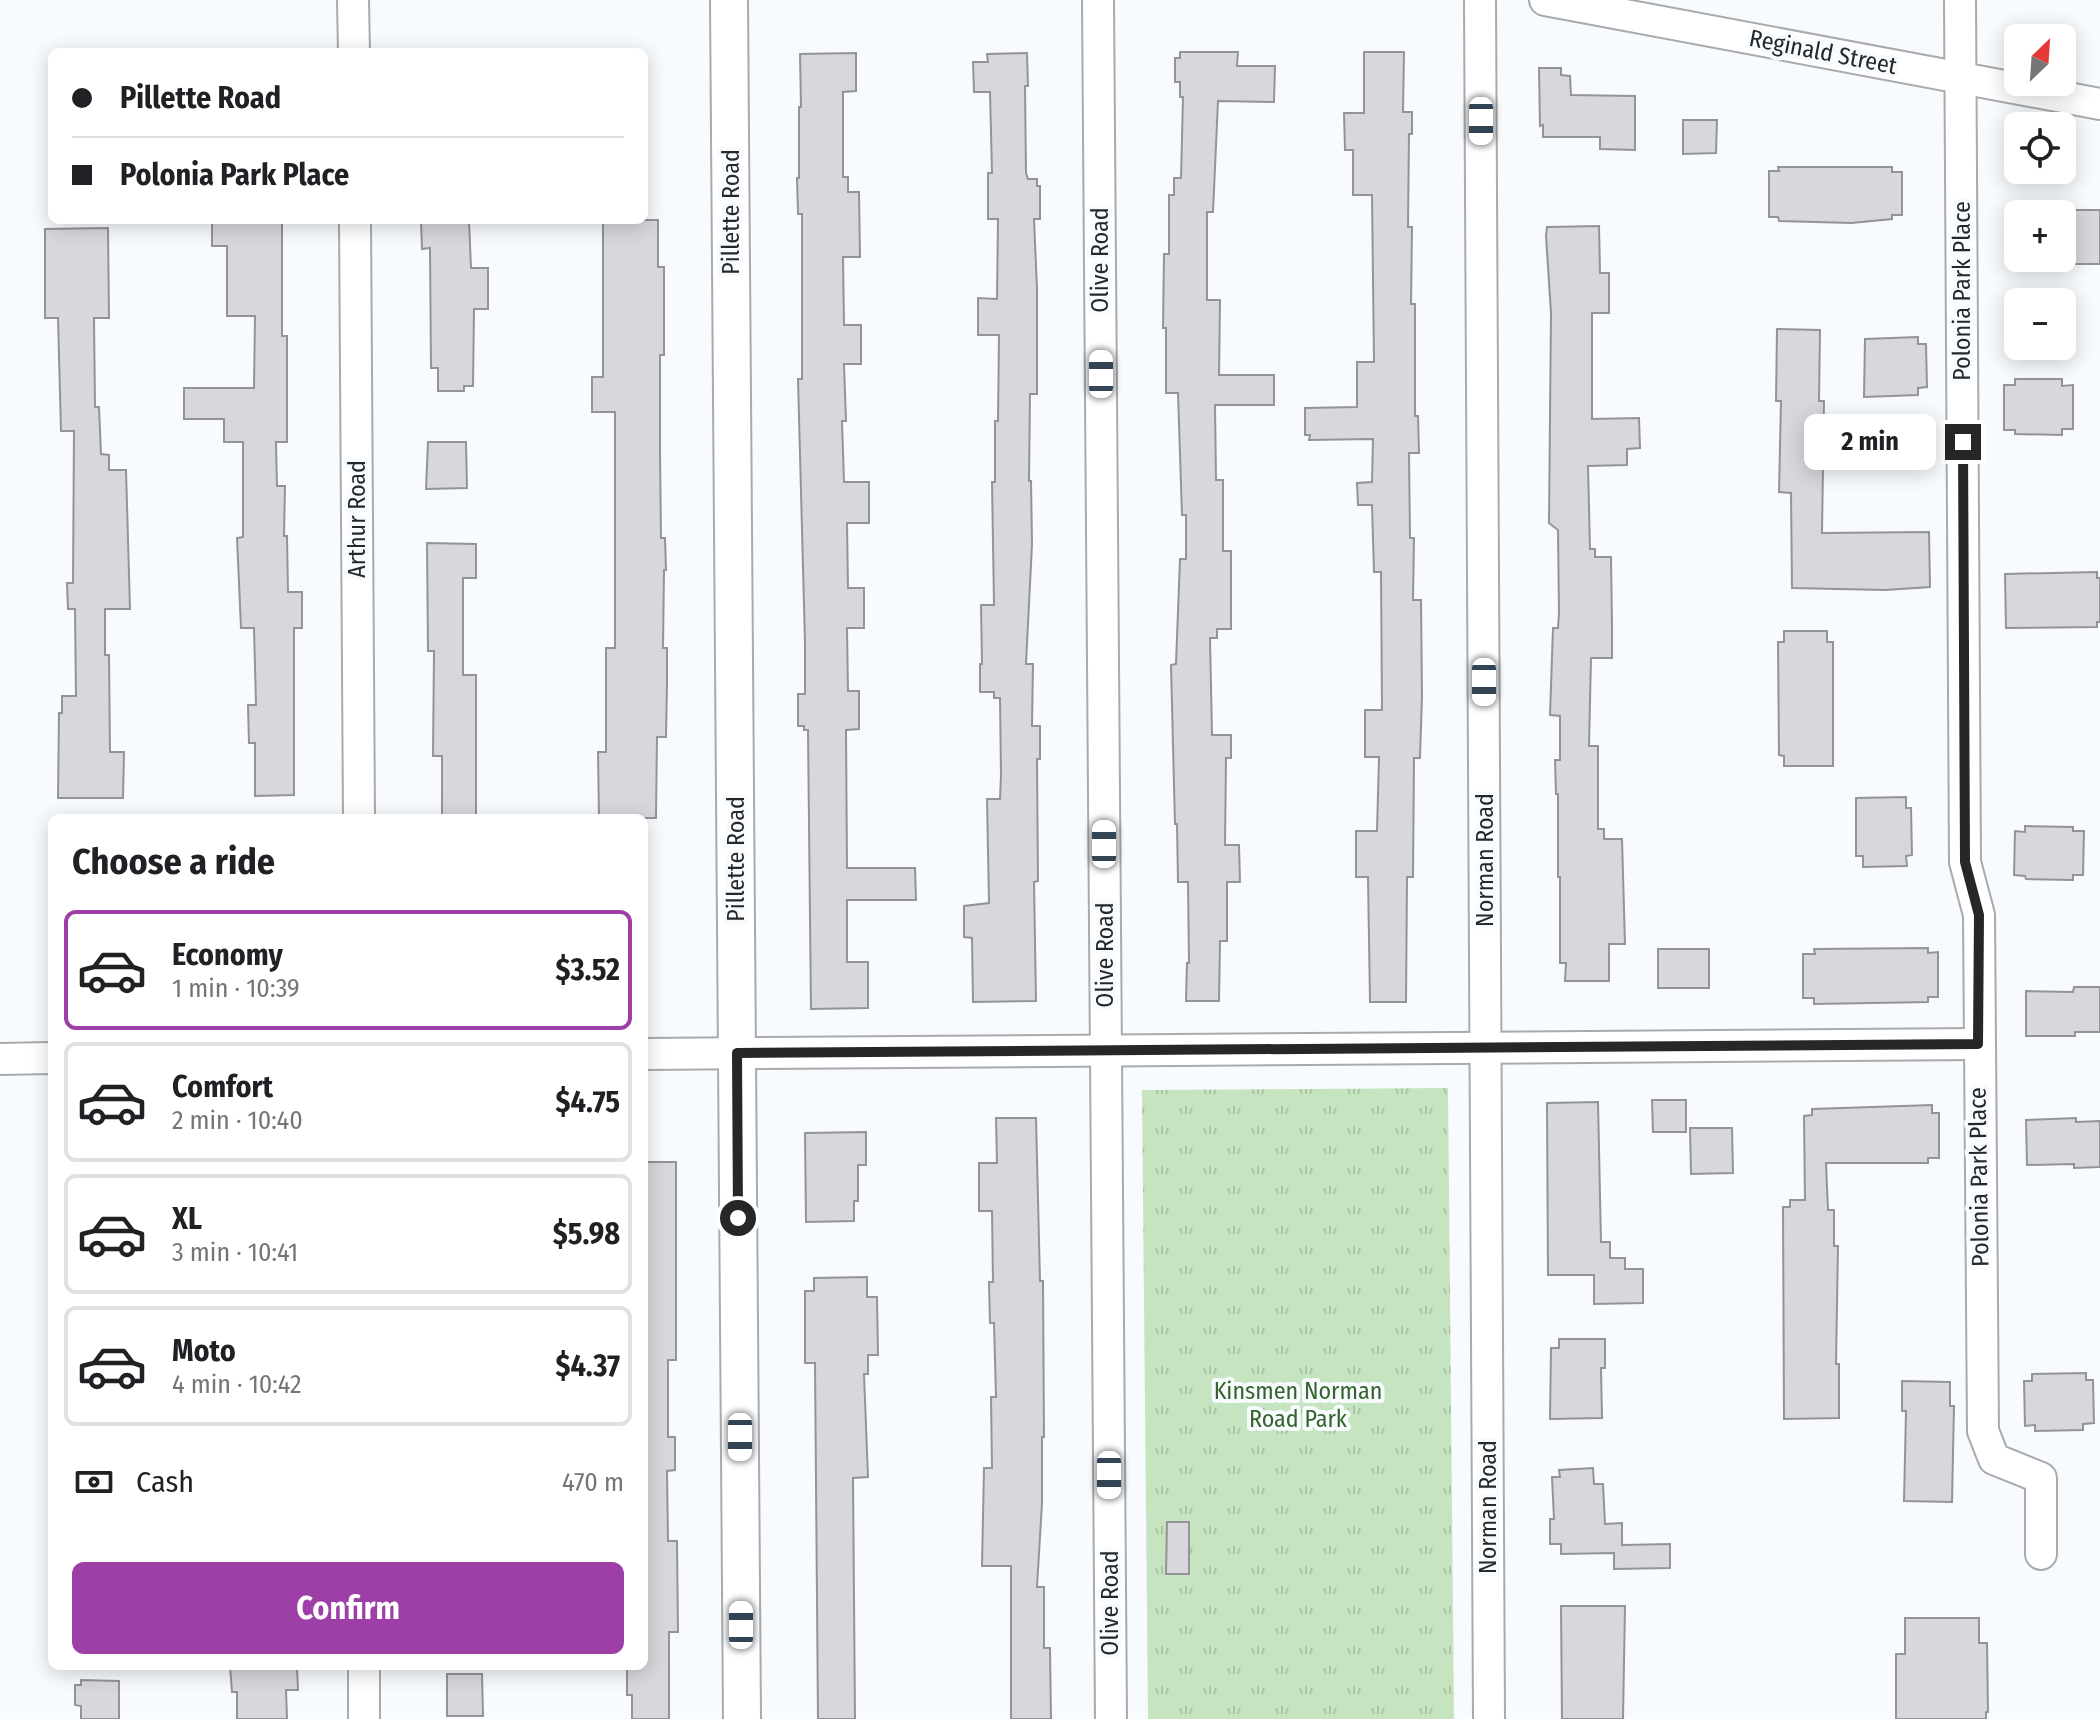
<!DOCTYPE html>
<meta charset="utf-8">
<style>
body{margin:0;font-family:"Fira Sans Condensed",sans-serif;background:#f6f6f6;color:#202124;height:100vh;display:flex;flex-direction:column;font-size:30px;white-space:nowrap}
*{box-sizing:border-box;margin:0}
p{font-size:26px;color:#757577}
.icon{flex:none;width:44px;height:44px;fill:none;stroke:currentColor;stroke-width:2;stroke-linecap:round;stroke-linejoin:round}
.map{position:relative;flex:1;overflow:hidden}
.details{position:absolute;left:48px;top:814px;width:600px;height:856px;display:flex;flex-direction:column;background:#fff;border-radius:12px;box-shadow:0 4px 20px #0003}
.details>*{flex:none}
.banner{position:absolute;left:48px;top:48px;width:600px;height:176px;border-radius:12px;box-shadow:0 4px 20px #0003;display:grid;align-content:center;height:176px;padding:0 24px;background:#fff}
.needle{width:52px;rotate:25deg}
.fabs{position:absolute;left:2004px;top:24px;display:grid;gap:16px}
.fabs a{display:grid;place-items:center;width:72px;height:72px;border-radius:12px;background:#fff;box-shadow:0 4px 20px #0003;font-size:40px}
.end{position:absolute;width:36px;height:36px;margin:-18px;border:10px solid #262728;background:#fff;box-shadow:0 0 0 4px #fff}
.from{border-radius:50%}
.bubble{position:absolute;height:56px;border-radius:12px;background:#fff;box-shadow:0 4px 20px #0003;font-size:26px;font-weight:700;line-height:56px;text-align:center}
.car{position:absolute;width:24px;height:48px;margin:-24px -12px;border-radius:10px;box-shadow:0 0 6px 2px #0007;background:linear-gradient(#fff 24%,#345 0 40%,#fff 0 76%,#345 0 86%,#fff 0)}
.banner b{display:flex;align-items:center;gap:28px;height:76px;font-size:30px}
.banner b+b{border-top:2px solid #e0e0e0}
.banner i{width:20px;height:20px;background:#202124}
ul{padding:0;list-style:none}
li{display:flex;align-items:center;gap:24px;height:120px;margin:0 16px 12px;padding:0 8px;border:4px solid #e0e0e0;border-radius:12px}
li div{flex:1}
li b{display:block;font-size:30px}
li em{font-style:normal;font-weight:700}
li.active{border-color:#9e3fa7}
li>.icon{width:72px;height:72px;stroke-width:1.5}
h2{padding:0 24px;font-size:36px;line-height:96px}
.pay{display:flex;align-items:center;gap:20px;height:88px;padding:0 24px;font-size:30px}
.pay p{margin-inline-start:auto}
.button{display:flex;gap:16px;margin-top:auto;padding:16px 24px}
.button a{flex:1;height:92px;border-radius:12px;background:#9e3fa7;color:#fff;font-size:32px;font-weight:700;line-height:92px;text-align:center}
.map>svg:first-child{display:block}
.grass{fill:url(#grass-tufts)}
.building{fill:#d8d7db;stroke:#949397;stroke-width:2}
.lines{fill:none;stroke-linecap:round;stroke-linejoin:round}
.minor-casing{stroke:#a8aaae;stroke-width:34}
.tertiary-casing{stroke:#a8aaae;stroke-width:40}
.minor{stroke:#fff;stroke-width:30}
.tertiary{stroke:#fff;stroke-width:36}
.route{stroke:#262728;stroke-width:10}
.labels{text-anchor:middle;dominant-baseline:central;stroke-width:8;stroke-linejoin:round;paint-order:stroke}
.street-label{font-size:24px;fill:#262728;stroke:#f7fbfe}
.park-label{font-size:24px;fill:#37642e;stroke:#f7fbfe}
</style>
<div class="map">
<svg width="2100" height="1719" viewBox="0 0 2100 1719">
<defs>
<pattern id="grass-tufts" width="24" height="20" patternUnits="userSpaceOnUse" patternTransform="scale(2)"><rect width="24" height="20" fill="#c6e4bf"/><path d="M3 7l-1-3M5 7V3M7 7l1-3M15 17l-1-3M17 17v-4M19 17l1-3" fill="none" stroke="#aac4a4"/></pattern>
</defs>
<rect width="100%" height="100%" fill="#f7fbfe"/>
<polygon class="grass" points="1448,1088 1454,1719 1148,1719 1142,1090"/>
<g class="building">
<polygon points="1180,52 1238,52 1237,66 1275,66 1274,102 1218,101 1213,212 1207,212 1207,300 1220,300 1219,375 1274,375 1274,405 1215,405 1216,480 1223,480 1223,551 1231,551 1231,629 1217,629 1217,638 1210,638 1212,735 1231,735 1231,758 1226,758 1225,845 1239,845 1240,882 1227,882 1227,941 1220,941 1219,1001 1186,1001 1187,963 1189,963 1188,882 1178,882 1177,824 1175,824 1171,665 1176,664 1180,559 1186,559 1186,515 1182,515 1178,393 1166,393 1166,328 1163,328 1164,254 1169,254 1169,195 1174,195 1174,178 1181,178 1183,97 1180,97 1180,82 1175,82 1175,58 1180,58"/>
<polygon points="1364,52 1404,52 1403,112 1412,112 1412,134 1409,134 1408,227 1412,227 1411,304 1415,304 1415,416 1418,416 1419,453 1409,453 1410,538 1414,538 1413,600 1421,600 1422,696 1420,758 1414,758 1413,877 1407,877 1406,1002 1370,1002 1368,877 1356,877 1356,831 1377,831 1379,757 1365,757 1365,710 1382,710 1381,572 1374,572 1372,505 1358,505 1357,483 1372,482 1373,439 1309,440 1310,435 1305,435 1305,408 1357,407 1357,362 1374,362 1372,195 1353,195 1353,150 1345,150 1344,113 1364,113"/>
<polygon points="856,53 856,91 843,92 843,177 848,177 848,192 859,192 860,257 843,257 844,325 861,325 861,364 844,364 846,421 842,421 844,482 869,482 869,523 847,523 848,588 864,588 864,628 847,628 848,691 859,691 859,729 846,730 847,868 915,868 916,900 847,900 847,962 868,962 868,1008 811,1009 808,730 804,730 804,726 798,726 798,694 805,694 805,643 798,379 802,379 802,214 798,214 797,178 799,178 799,107 801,107 800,54"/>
<polygon points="1027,53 1028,86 1025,86 1026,173 1028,179 1037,179 1037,186 1040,186 1040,219 1034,219 1037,289 1037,394 1030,394 1029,481 1031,481 1032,544 1026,664 1033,664 1032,726 1040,726 1040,759 1037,759 1038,881 1034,882 1036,1001 973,1002 972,938 964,937 964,906 989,903 987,799 1000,799 1001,775 1000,698 994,698 994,692 980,692 980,664 982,664 981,605 994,605 992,482 995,482 995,421 998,421 999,335 978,335 978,298 997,299 998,219 988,219 988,173 992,173 990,92 974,92 973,62 988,62 987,54"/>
<polygon points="1539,68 1561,68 1561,75 1570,76 1571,95 1635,96 1635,150 1600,149 1600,137 1543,137 1543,125 1540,126"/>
<polygon points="1683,120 1717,120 1716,153 1683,154"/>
<polygon points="1778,167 1892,167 1892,172 1902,172 1902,215 1892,215 1892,219 1851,223 1779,221 1778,217 1769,217 1769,171 1779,171"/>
<rect x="2062" y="210" width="38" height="54"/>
<polygon points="212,220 282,220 282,336 287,336 287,442 276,442 277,486 285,486 284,536 287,536 288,592 302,592 302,628 294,628 294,795 255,796 255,743 249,743 248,705 256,705 254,628 241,628 238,560 237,538 243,537 243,442 224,442 224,419 184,419 184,388 254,388 255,316 227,316 227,246 212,246"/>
<polygon points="429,220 469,220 471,268 488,268 488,309 474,309 473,386 464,386 464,391 438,391 438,368 431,368 430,248 422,249 421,222"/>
<polygon points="603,220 658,220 658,267 664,267 664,355 660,355 660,450 661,538 665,538 666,570 664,570 663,648 667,648 667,684 666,737 657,737 656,818 599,818 598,752 606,752 606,648 615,648 615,412 592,412 592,377 603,377"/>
<polygon points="1599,226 1600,273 1609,273 1609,313 1592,313 1592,419 1639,418 1640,448 1627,449 1627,465 1588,466 1590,549 1595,549 1595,557 1611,557 1612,624 1612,658 1591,658 1589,746 1598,746 1598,829 1604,829 1604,839 1622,839 1625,944 1609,944 1609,981 1565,981 1566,963 1560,963 1560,877 1558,877 1558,794 1556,794 1555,760 1560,760 1560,716 1550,715 1553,628 1558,628 1559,613 1558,530 1549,523 1551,313 1546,236 1547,227"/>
<polygon points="108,228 109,318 94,318 95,407 99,407 101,454 109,455 109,470 126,470 130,609 105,609 105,655 109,655 110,752 124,752 123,798 58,798 59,713 62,713 62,696 76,696 75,609 68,609 67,583 73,583 74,431 61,431 58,318 45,318 45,229"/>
<polygon points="1777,329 1820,330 1819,401 1824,401 1822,533 1929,532 1930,587 1885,590 1792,588 1791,493 1779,492 1781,401 1776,401"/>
<polygon points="1918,337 1918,344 1926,344 1927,387 1918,388 1918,395 1864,397 1865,339"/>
<polygon points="2015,379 2062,379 2062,386 2073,385 2073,429 2062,429 2062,435 2015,434 2015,430 2004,430 2004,385 2015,385"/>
<polygon points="428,442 466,442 467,488 426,489"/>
<polygon points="427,543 476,544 476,578 463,578 463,675 476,675 476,818 442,818 442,756 433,756 434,651 428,651"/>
<polygon points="2097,572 2097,578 2100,578 2100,622 2097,622 2097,627 2006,628 2005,574"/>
<polygon points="1784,631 1827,631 1827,642 1833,642 1833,766 1784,766 1784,756 1779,755 1778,642 1784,642"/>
<polygon points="1906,797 1906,808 1911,808 1912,855 1906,856 1907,866 1863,867 1863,856 1856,856 1856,798"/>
<polygon points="2025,826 2073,827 2073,831 2084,831 2083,875 2073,875 2073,880 2026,879 2025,876 2014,875 2015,831 2025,832"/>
<polygon points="1928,948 1928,953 1938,952 1938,997 1928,997 1928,1002 1814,1004 1814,998 1803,998 1803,954 1815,954 1814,949"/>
<rect x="1658" y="949" width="51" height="39"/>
<polygon points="2074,987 2100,987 2100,1032 2075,1032 2075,1036 2026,1036 2026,991 2073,992"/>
<polygon points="1652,1100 1686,1100 1686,1132 1653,1132"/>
<polygon points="1598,1102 1601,1242 1610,1242 1610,1258 1625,1258 1625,1269 1643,1269 1643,1303 1594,1304 1594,1275 1548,1275 1547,1103"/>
<polygon points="1932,1105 1932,1113 1939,1113 1939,1158 1928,1158 1928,1163 1826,1163 1828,1210 1834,1210 1834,1246 1838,1246 1836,1364 1839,1364 1839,1418 1784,1419 1783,1207 1790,1207 1790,1200 1805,1200 1804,1116 1812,1115 1812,1109"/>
<polygon points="996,1118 1036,1118 1040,1281 1043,1281 1044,1437 1042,1437 1042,1503 1037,1587 1044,1587 1044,1648 1050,1648 1051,1719 1011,1719 1011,1566 982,1566 984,1468 992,1468 991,1397 996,1397 994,1323 990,1323 989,1282 993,1282 992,1211 979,1211 979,1163 997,1163"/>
<polygon points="2076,1118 2076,1122 2100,1121 2100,1167 2074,1168 2074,1164 2027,1165 2026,1120"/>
<polygon points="1690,1128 1732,1128 1733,1173 1691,1174"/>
<polygon points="866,1132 866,1165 858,1165 858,1201 854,1201 854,1221 806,1222 805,1133"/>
<polygon points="644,1162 676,1162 676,1360 668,1360 668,1437 675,1437 675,1470 667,1471 668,1541 677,1541 678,1632 669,1632 669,1719 632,1719 632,1695 627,1695 627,1666 644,1666"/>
<polygon points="867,1277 867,1297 877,1297 878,1355 868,1355 868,1374 864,1374 868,1477 853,1478 855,1719 818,1719 815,1363 805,1363 805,1291 814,1291 814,1278"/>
<polygon points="1559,1339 1605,1339 1605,1368 1601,1368 1602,1418 1550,1419 1551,1348 1559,1348"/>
<polygon points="2086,1373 2086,1380 2093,1380 2094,1423 2083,1424 2083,1430 2035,1431 2035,1425 2025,1426 2024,1381 2032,1381 2032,1374"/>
<polygon points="1902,1381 1950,1382 1950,1406 1954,1406 1952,1502 1904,1501 1906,1411 1902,1411"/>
<polygon points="1593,1468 1594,1484 1603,1484 1605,1524 1622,1523 1622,1545 1670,1544 1670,1568 1614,1569 1614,1553 1561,1554 1561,1544 1550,1544 1550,1519 1554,1519 1552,1477 1560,1477 1559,1470"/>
<polygon points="1167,1522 1189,1522 1189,1574 1166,1574"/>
<polygon points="1561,1606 1625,1606 1623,1719 1562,1719"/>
<polygon points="1905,1618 1979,1618 1979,1643 1987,1643 1988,1712 1986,1712 1986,1719 1896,1719 1896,1654 1905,1654"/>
<polygon points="230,1666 297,1666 298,1690 286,1690 287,1719 237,1719 237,1692 232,1692"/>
<polygon points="447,1674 482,1674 483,1716 447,1716"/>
<polygon points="81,1680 119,1681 119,1719 81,1719 81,1706 75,1705 75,1685 81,1685"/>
</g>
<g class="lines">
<defs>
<g id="minor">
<polyline points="353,0 354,52"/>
<polyline points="1098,0 1111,1719"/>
<polyline points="1480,0 1489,1719"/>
<polyline points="1545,0 2100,104"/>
<polyline points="1960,0 1965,862 1979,915 1983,1431 1994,1459 2041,1478 2041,1554"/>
<polyline points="355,220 359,818"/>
<polyline points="644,1054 1978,1044"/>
<polyline points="0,1059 52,1058"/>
<polyline points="364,1666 364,1719"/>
</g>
<polyline id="tertiary" points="729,0 742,1719"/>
</defs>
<use href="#minor" class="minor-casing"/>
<use href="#tertiary" class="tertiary-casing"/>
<use href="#minor" class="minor"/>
<use href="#tertiary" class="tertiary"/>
</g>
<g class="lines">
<polyline class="route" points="738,1218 737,1053 1978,1044 1979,915 1965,862 1963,442"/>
</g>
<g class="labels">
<g class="street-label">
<text transform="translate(1823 52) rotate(11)">Reginald Street</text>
<text transform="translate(731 212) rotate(-90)">Pillette Road</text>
<text transform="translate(1100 260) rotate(-90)">Olive Road</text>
<text transform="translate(1962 291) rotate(-90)">Polonia Park Place</text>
<text transform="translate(357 519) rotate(-90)">Arthur Road</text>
<text transform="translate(736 859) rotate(-90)">Pillette Road</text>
<text transform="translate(1485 860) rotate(-90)">Norman Road</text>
<text transform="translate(1105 955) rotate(-90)">Olive Road</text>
<text transform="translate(1979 1177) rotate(-91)">Polonia Park Place</text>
<text transform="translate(1488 1507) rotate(-90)">Norman Road</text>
<text transform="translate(1110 1603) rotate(-90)">Olive Road</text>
</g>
<g class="park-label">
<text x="1298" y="1391">Kinsmen Norman<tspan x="1298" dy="28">Road Park</tspan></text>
</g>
</g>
</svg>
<div class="fabs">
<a><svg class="needle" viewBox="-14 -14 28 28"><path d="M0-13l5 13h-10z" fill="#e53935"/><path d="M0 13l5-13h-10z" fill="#757577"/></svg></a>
<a><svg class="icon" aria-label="locate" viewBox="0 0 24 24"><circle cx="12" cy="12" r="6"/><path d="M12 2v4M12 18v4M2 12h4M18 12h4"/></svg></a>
<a>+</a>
<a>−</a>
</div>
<i class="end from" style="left:738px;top:1218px"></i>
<i class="end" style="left:1963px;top:442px"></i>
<div class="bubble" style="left:1804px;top:414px;width:132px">2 min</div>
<i class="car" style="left:1481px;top:121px;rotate:180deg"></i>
<i class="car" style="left:1101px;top:374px;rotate:0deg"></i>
<i class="car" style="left:1484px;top:682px;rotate:180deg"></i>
<i class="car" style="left:1104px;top:844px;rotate:0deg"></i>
<i class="car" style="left:740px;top:1437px;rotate:180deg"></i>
<i class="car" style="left:1109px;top:1475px;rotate:180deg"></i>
<i class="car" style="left:741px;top:1625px;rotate:0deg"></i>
<div class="banner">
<b><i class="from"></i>Pillette Road</b>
<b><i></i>Polonia Park Place</b>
</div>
<section class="details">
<h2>Choose a ride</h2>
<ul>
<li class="active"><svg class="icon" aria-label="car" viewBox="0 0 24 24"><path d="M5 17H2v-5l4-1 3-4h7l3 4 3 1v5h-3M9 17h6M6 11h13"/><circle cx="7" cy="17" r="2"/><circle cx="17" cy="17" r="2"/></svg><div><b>Economy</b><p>1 min · 10:39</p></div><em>$3.52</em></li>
<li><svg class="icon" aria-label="car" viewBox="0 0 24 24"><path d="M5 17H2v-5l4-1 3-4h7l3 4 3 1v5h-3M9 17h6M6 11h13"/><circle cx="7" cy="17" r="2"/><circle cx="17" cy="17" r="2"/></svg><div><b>Comfort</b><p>2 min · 10:40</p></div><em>$4.75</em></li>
<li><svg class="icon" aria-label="car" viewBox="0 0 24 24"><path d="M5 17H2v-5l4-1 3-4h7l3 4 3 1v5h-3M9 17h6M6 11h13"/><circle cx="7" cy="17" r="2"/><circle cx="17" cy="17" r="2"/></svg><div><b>XL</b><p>3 min · 10:41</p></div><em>$5.98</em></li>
<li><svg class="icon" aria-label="car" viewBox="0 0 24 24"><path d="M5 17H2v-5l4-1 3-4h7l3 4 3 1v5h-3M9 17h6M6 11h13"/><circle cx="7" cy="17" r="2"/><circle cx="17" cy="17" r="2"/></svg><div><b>Moto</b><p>4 min · 10:42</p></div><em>$4.37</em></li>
</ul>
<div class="pay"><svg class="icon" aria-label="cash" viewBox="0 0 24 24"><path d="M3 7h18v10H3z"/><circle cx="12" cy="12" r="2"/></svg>Cash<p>470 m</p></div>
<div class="button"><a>Confirm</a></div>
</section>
</div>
